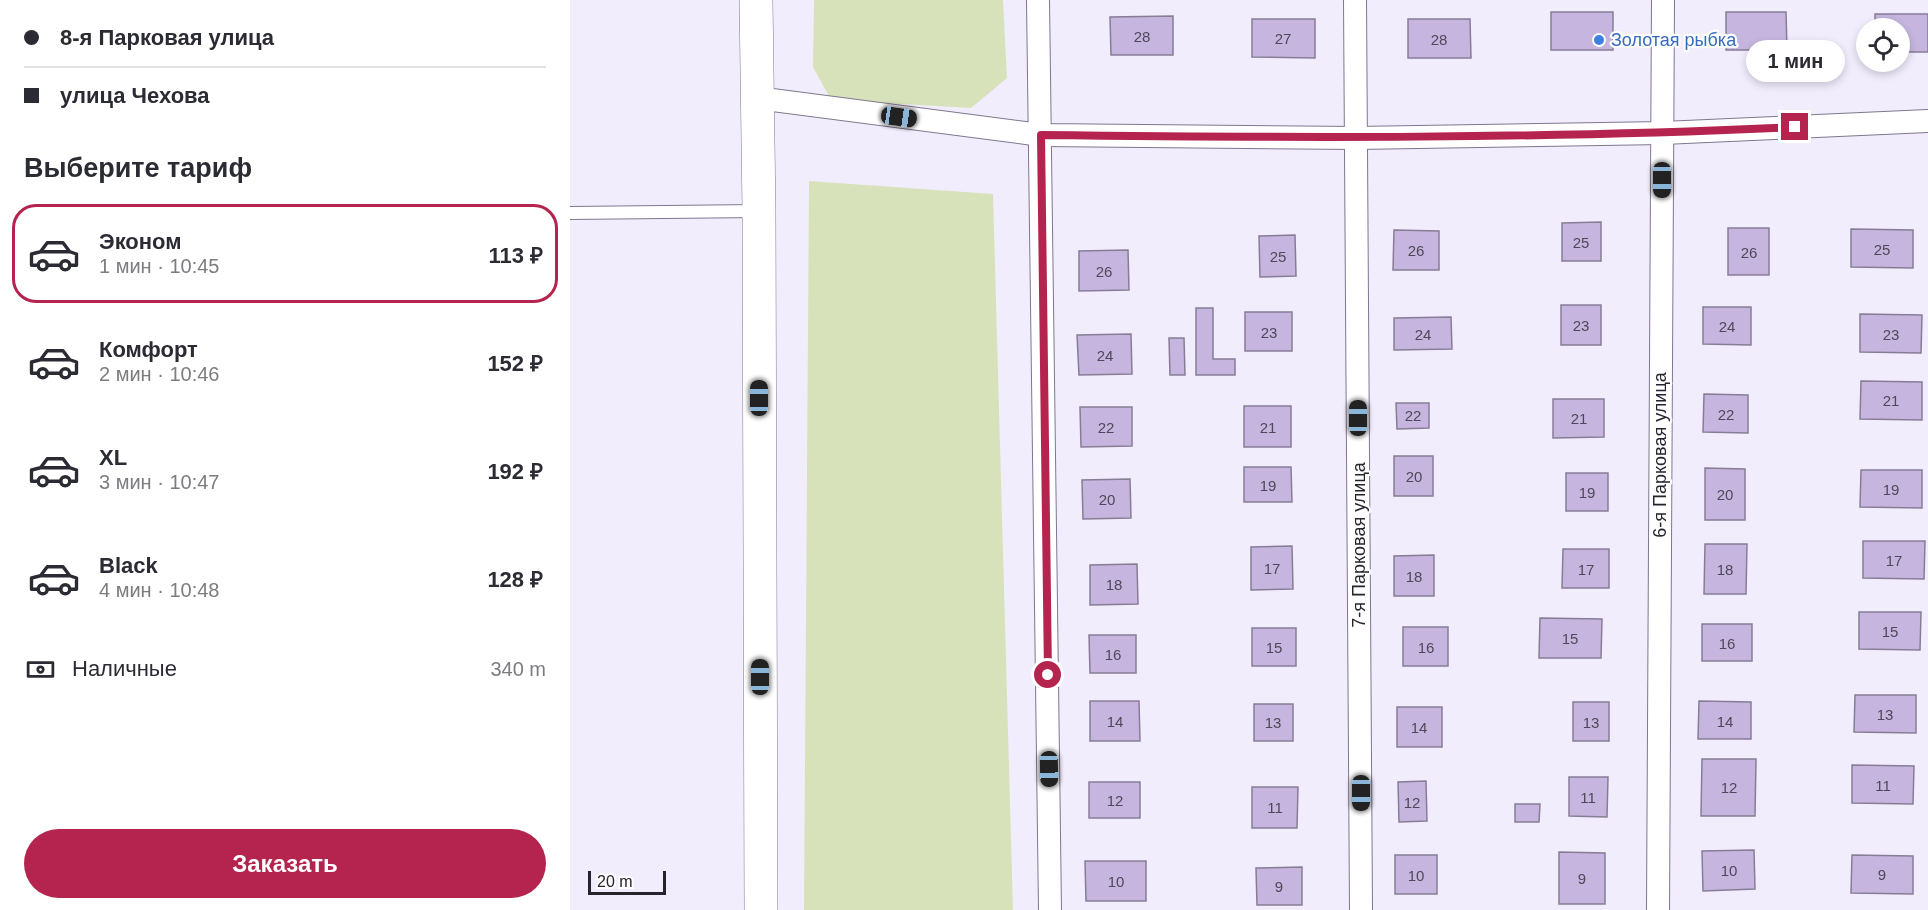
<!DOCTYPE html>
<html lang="ru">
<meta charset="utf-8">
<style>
body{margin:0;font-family:Helvetica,sans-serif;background:#f7f7f7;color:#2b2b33;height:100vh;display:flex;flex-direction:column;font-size:22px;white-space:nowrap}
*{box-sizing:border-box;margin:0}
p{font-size:20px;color:#7c7c81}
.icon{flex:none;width:33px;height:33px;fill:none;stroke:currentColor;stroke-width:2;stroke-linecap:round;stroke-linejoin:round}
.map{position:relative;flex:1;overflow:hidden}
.side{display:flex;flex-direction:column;background:#fff;width:570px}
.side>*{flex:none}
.banner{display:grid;align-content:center;height:132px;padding:0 24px;background:#fff}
.fabs{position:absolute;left:1286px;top:18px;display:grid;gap:12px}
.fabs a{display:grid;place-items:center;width:54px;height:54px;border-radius:50%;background:#fff;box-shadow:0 3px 9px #0003;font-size:30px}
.scale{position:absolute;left:18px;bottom:15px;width:78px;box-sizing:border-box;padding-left:6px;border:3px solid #26232d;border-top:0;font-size:16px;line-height:21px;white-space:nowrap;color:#26232d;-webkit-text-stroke:4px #fdfdfd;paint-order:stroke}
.end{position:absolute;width:27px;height:27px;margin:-14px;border:8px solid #b5244f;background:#fff;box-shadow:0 0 0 3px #fff}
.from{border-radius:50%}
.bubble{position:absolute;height:42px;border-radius:21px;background:#fff;box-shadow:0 3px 9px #0003;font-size:20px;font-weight:800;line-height:42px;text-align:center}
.car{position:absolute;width:18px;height:36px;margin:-18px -9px;border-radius:8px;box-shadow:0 0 4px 2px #0007;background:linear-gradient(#222 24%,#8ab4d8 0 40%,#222 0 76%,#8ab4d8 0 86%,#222 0)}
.banner b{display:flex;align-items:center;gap:21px;height:57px;font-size:22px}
.banner b+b{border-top:2px solid #e1e1e2}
.banner i{width:15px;height:15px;background:#2b2b33}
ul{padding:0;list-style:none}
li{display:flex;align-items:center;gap:18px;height:99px;margin:0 12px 9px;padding:0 12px;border:3px solid transparent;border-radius:24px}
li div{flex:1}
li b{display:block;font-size:22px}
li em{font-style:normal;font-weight:800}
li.selected{border-color:#b5244f}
li>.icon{width:54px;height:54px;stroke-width:1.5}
h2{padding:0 24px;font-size:27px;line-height:72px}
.pay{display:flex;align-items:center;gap:15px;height:66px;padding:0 24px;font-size:22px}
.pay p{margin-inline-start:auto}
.primary-button{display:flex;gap:12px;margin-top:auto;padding:12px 24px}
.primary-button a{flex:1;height:69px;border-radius:36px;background:#b5244f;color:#fff;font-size:24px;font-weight:800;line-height:69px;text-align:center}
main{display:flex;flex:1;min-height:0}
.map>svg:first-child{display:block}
.green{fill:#d8e2ba}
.building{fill:#c6b6df;stroke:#867d95;stroke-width:1.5}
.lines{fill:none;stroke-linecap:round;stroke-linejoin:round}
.service-casing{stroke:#7e778f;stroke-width:14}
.minor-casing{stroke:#7e778f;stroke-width:24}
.secondary-casing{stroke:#7e778f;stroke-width:34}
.service{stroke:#fff;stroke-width:12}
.minor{stroke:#fff;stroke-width:22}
.secondary{stroke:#fff;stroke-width:33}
.route{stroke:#b5244f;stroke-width:8}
.shop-dot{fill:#3f7fe0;stroke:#fdfdfd;stroke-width:2}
.labels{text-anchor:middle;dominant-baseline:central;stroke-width:4.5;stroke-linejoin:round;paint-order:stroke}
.number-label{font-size:15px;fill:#4e485a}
.shop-label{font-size:18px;fill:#366cbe;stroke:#fdfdfd;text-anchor:start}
.street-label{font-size:18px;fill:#26232d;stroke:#fdfdfd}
</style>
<main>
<section class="side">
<div class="banner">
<b><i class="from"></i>8-я Парковая улица</b>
<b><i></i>улица Чехова</b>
</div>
<h2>Выберите тариф</h2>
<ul>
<li class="selected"><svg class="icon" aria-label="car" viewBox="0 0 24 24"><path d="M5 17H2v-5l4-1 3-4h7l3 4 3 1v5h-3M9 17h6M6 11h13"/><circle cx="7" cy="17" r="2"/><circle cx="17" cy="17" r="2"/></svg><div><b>Эконом</b><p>1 мин · 10:45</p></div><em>113 ₽</em></li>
<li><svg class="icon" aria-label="car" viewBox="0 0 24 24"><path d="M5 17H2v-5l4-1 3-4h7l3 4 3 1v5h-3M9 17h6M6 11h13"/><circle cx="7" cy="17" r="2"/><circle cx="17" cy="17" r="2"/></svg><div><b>Комфорт</b><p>2 мин · 10:46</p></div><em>152 ₽</em></li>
<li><svg class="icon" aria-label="car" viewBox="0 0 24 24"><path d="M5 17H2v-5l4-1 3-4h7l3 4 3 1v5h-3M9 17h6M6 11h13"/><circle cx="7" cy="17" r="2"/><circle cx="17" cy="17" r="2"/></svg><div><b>XL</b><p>3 мин · 10:47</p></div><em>192 ₽</em></li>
<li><svg class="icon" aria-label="car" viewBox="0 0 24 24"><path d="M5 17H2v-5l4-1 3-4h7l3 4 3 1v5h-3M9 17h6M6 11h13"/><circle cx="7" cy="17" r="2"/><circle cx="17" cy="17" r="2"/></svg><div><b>Black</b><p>4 мин · 10:48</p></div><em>128 ₽</em></li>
</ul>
<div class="pay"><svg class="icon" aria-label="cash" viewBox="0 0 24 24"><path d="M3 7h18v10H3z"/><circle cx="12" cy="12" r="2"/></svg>Наличные<p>340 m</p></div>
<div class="primary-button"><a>Заказать</a></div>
</section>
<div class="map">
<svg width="1358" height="910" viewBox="0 0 1358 910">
<rect width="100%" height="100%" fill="#f2edfd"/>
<g class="green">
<polygon points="244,0 433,0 437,78 401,108 261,100 243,67"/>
<polygon points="239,181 423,194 443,910 234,910"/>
</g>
<g class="building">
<rect x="981" y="12" width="62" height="38"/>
<polygon points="1156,12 1216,12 1217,50 1156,50"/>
<polygon points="1305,14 1358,14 1358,52 1329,52 1329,28 1305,28"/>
<polygon points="603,16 603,55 541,55 540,17"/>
<polygon points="682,19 745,19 745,58 682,57"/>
<polygon points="838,19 900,19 901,58 838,58"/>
<polygon points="1031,222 1031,261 992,261 992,223"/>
<rect x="1158" y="228" width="41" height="47"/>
<polygon points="1281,229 1343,230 1343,268 1281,267"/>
<polygon points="824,230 869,231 869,270 823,270"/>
<polygon points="725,235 726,276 690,277 689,236"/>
<polygon points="558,250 559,290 509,291 509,251"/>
<rect x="991" y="305" width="40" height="40"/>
<polygon points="1133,307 1181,307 1181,345 1133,344"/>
<polygon points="626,308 643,308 643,359 665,359 665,375 626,375"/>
<rect x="675" y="312" width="47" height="39"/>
<polygon points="1290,314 1352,315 1351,353 1290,352"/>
<polygon points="881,317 882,349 824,350 824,318"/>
<polygon points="561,334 562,374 509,375 507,335"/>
<polygon points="599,338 614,338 615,375 600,375"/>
<polygon points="1291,381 1352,382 1352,420 1290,419"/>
<polygon points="1134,394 1178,395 1178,433 1133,432"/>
<polygon points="983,399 1034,399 1034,437 983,438"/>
<polygon points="826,403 859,403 859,428 827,429"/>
<rect x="674" y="406" width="47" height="41"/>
<polygon points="510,407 562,407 562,446 511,447"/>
<rect x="824" y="456" width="39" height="40"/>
<polygon points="674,467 721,467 722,502 674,502"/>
<polygon points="1135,468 1175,469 1175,520 1135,520"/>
<polygon points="1291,470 1352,470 1352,508 1290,507"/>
<rect x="996" y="473" width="42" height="38"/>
<polygon points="560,479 561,518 513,519 512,480"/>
<polygon points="1293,541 1355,541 1354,579 1293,578"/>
<polygon points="1135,544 1177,544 1176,594 1134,594"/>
<polygon points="722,546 723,589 681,590 681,547"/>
<polygon points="993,549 1039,549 1039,588 992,588"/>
<polygon points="864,555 864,596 824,596 824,556"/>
<polygon points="567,564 568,604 520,605 520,565"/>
<polygon points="1289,612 1351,612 1350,650 1289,649"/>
<polygon points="970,618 1032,619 1031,658 969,658"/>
<rect x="1132" y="624" width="50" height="37"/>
<rect x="833" y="627" width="45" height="39"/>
<rect x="682" y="628" width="44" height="38"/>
<polygon points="519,635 566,635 566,673 520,673"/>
<polygon points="1285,695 1346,695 1346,733 1284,732"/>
<polygon points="520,701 569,701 570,741 520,741"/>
<polygon points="1129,701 1181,702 1181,739 1128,739"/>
<rect x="1003" y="702" width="36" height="39"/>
<rect x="684" y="704" width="39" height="37"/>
<rect x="827" y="707" width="45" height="40"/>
<polygon points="1132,759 1186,759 1185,816 1131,816"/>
<polygon points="1282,765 1344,766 1343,804 1282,803"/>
<polygon points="999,777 1038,777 1037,817 999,816"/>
<polygon points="856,781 857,821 829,822 828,782"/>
<rect x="519" y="782" width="51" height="36"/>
<polygon points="682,787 728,787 727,828 682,828"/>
<polygon points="945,804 970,804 969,822 945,822"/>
<polygon points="1184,850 1185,889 1133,891 1132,851"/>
<polygon points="989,852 1035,853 1035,904 989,904"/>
<rect x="825" y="855" width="42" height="39"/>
<polygon points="1282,855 1343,856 1343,894 1281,893"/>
<polygon points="515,861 576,861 576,901 516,901"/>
<polygon points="732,867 732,905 687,905 686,868"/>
</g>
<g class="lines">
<defs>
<polyline id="service" points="0,213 188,211"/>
<g id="minor">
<polyline points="468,0 480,910"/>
<polyline points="785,0 791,910"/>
<polyline points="187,98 471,135 786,138 1093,133 1358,121"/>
<polyline points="1088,910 1093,0"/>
</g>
<polyline id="secondary" points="186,0 189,211 191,910"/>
</defs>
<use href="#service" class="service-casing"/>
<use href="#minor" class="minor-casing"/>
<use href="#secondary" class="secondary-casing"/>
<use href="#service" class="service"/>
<use href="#minor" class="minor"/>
<use href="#secondary" class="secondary"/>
</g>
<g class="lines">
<path class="route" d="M478,675L471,135C723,138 974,139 1225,127"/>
</g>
<circle class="shop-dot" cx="1029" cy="40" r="6"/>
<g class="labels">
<g class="number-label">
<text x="572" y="36">28</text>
<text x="713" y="38">27</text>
<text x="869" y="39">28</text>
<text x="1011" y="242">25</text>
<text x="1312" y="249">25</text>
<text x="846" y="250">26</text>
<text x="1179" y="252">26</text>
<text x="708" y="256">25</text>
<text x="534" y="271">26</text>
<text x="1011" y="325">23</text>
<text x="1157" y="326">24</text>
<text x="699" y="332">23</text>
<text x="853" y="334">24</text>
<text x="1321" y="334">23</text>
<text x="535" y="355">24</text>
<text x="1321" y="400">21</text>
<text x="1156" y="414">22</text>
<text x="843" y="415">22</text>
<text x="1009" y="418">21</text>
<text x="536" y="427">22</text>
<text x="698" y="427">21</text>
<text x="844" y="476">20</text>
<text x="698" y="485">19</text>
<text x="1321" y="489">19</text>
<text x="1017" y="492">19</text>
<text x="1155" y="494">20</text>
<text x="537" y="499">20</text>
<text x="1324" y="560">17</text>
<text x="702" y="568">17</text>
<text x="1016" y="569">17</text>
<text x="1155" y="569">18</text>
<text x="844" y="576">18</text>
<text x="544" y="584">18</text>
<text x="1320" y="631">15</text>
<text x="1000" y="638">15</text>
<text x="1157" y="643">16</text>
<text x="704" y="647">15</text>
<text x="856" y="647">16</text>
<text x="543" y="654">16</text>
<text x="1315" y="714">13</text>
<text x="545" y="721">14</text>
<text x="1155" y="721">14</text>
<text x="703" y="722">13</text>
<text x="1021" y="722">13</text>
<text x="849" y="727">14</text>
<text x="1313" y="785">11</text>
<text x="1159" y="787">12</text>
<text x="1018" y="797">11</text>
<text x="545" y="800">12</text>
<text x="842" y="802">12</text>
<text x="705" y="807">11</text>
<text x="1159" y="870">10</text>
<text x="1312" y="874">9</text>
<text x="846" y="875">10</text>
<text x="1012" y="878">9</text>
<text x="546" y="881">10</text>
<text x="709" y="886">9</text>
</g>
<g class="shop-label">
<text x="1041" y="40">Золотая рыбка</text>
</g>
<g class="street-label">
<text transform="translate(1090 455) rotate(-90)">6-я Парковая улица</text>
<text transform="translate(789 545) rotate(-90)">7-я Парковая улица</text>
</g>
</g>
</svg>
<div class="fabs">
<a><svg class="icon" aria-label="locate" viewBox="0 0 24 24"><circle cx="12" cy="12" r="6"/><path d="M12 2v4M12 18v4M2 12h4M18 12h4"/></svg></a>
</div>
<div class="scale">20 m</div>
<i class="end from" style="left:478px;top:675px"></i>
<i class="end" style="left:1225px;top:127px"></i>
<div class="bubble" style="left:1176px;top:40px;width:99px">1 мин</div>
<i class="car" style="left:329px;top:117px;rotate:98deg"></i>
<i class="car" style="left:1092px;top:180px;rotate:180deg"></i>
<i class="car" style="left:189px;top:398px;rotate:0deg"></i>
<i class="car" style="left:788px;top:418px;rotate:0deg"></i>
<i class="car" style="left:190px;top:677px;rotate:0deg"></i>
<i class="car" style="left:479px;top:769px;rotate:179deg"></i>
<i class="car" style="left:791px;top:793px;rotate:180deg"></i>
</div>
</main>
